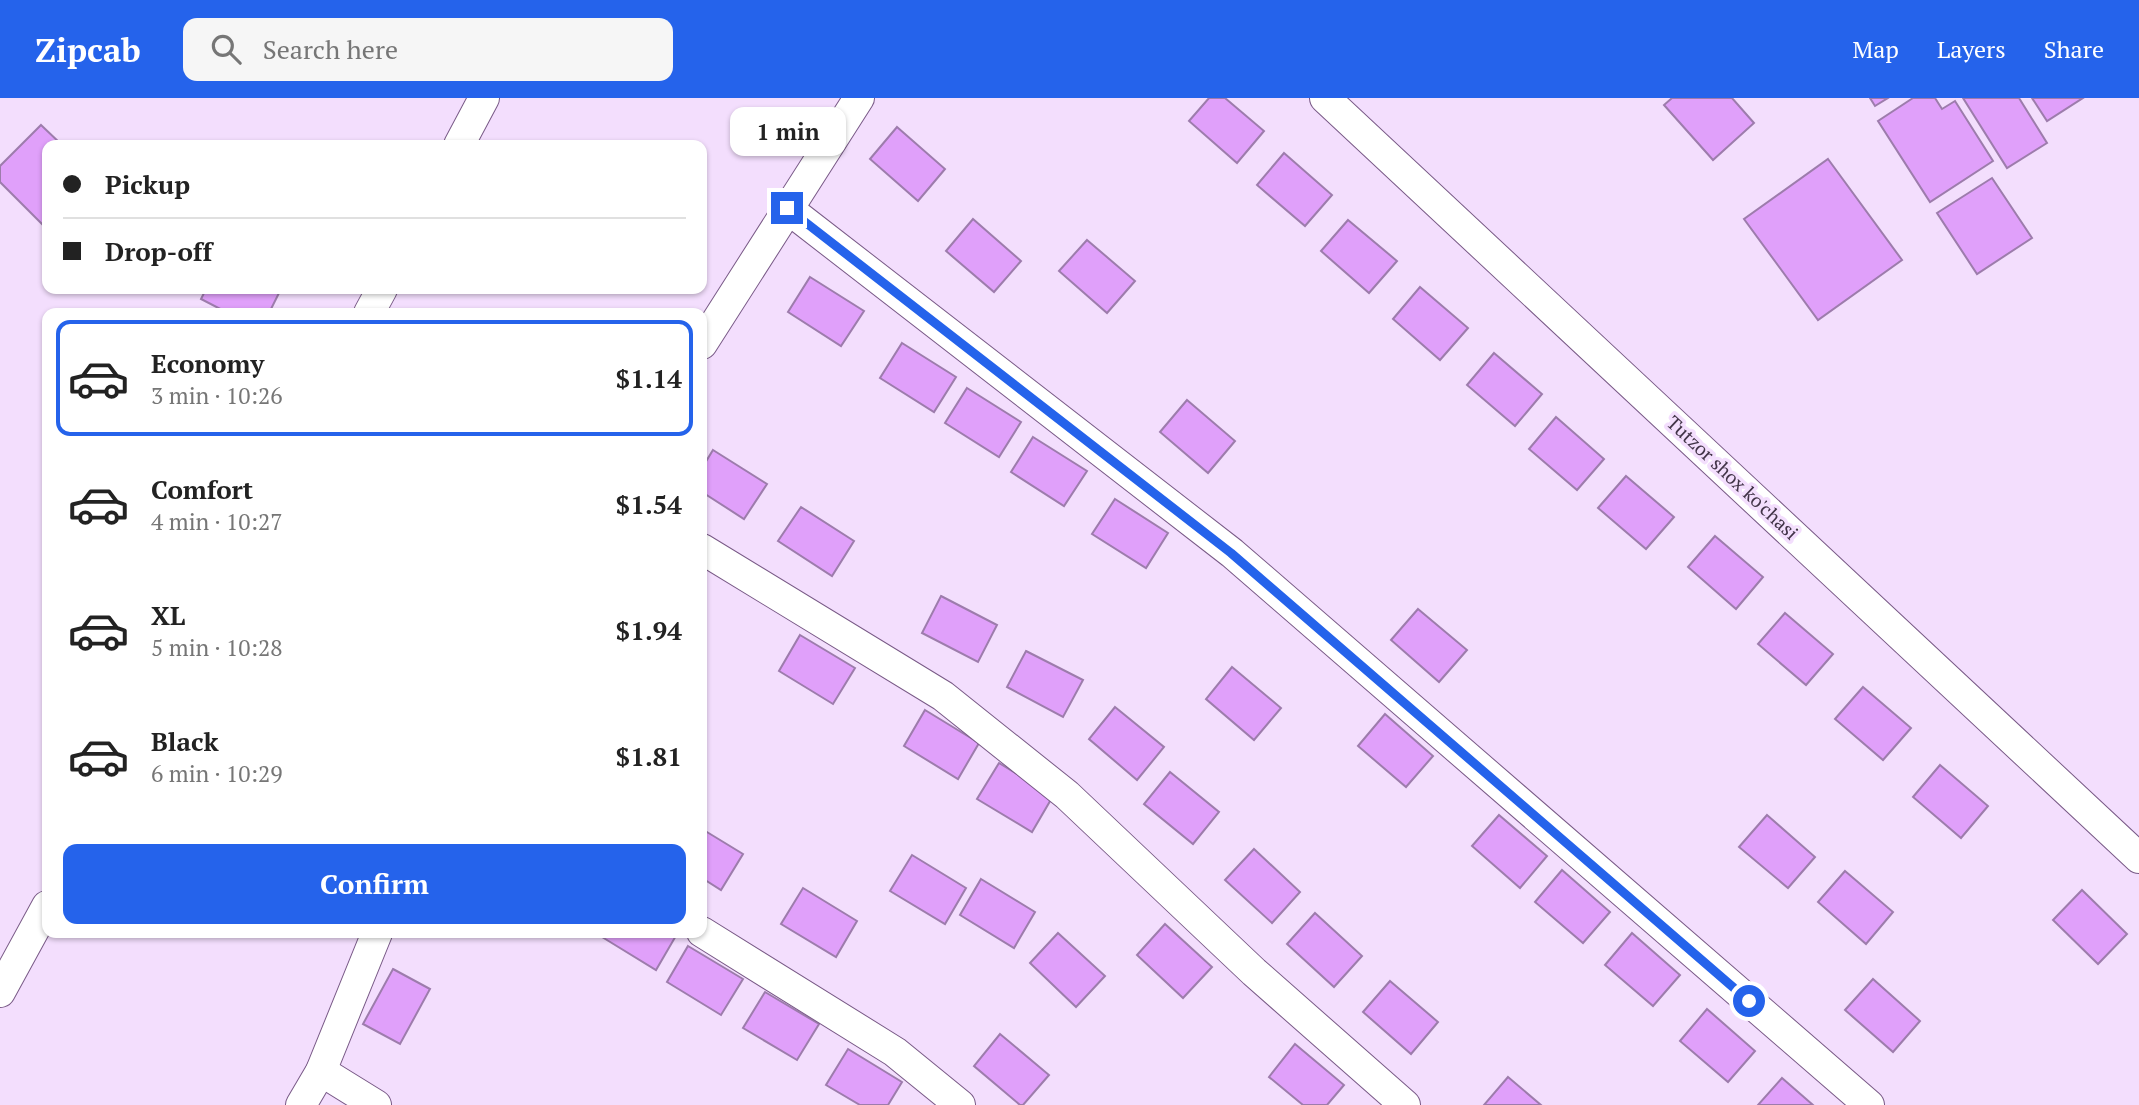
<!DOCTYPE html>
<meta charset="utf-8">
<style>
body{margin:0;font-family:"PT Serif",serif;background:#f6f6f6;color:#222;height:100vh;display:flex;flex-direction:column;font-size:26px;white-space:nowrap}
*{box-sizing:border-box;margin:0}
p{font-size:23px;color:#767676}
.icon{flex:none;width:38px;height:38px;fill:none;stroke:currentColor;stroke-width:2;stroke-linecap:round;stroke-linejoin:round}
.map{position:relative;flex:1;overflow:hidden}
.side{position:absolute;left:42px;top:210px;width:665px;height:630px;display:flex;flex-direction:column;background:#fff;border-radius:14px;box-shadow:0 2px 5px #0004}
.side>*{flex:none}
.guide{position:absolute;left:42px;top:42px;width:665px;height:154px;border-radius:14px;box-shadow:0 2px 5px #0004;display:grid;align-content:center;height:154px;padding:0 21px;background:#fff}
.end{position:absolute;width:32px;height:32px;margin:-16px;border:9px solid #2563eb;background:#fff;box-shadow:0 0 0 4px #fff}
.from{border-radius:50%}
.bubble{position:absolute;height:49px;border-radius:14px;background:#fff;box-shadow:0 2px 5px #0004;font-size:23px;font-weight:600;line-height:49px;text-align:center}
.guide b{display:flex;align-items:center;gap:24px;height:66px;font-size:26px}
.guide b+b{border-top:2px solid #e0e0e0}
.guide i{width:18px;height:18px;background:#222}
ul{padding:12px 0 0;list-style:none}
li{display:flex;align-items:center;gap:21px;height:116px;margin:0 14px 10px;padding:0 7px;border:4px solid transparent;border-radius:14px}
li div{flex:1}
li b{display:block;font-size:26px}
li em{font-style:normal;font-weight:600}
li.selected{border-color:#2563eb}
li>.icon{width:63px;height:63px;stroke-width:1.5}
.primary-button{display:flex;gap:14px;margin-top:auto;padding:14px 21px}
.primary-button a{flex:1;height:80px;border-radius:14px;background:#2563eb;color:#fff;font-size:28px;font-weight:600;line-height:80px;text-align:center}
header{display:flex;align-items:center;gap:42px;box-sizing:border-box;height:98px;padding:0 35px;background:#2563eb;color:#fff}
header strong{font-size:33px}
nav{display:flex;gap:38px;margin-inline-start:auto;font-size:24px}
.search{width:490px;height:63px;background:#f6f6f6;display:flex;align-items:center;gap:18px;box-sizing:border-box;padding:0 24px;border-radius:14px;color:#767676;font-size:26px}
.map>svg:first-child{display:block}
.building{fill:#e0a0fa;stroke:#9d7cac;stroke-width:2}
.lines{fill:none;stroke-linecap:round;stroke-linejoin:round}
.minor-casing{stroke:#795a87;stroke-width:32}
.minor{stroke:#fff;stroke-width:30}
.route{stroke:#2563eb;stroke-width:9}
.labels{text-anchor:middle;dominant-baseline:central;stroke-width:7;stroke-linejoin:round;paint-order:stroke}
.street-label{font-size:19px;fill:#423448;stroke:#f3defd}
</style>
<header>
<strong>Zipcab</strong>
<div class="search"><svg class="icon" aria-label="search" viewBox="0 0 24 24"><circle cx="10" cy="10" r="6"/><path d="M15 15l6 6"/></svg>Search here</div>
<nav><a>Map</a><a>Layers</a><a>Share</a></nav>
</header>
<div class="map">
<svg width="2139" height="1007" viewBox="0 0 2139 1007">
<rect width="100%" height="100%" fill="#f3defd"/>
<g class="building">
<polygon points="1209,0 1225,0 1264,33 1237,65 1189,23"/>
<polygon points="1672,0 1732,0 1754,25 1713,62 1664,7"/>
<polygon points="1870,0 1888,0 1875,8"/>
<polygon points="1913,0 1935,0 1942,11 1955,3 1993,63 1930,104 1878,23"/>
<polygon points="1963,0 2019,0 2047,45 2007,70"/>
<polygon points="2032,0 2083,0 2047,23"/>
<polygon points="41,27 62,47 47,47 47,131 0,84 0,68"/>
<polygon points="897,29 945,71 918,103 870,61"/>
<polygon points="1284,55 1332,97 1305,128 1257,87"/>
<polygon points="1828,61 1902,162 1818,222 1744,121"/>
<polygon points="1992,80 2032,140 1977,176 1937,115"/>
<polygon points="973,121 1021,163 994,194 946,153"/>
<polygon points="1348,122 1397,163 1369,195 1321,153"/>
<polygon points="1087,142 1135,183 1107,215 1059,173"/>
<polygon points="810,179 864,213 841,248 788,214"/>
<polygon points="1420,189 1468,230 1440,262 1393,221"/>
<polygon points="206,191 281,191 269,215 228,215 201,201"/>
<polygon points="902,245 956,279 934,314 880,280"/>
<polygon points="1494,255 1542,296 1515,328 1467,287"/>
<polygon points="967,290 1021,324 999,359 945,325"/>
<polygon points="1187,302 1235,343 1208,375 1160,334"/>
<polygon points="1556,319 1604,361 1577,392 1529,351"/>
<polygon points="1033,339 1087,373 1064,408 1011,374"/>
<polygon points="713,352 767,386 744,421 702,394 702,370"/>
<polygon points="1626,378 1674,419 1646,451 1598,410"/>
<polygon points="1115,401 1168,435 1146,470 1092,436"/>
<polygon points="801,409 854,443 832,478 778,443"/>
<polygon points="1715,438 1763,479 1736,511 1688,469"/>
<polygon points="941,498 997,527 978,564 922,535"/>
<polygon points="1418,511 1467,552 1439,584 1391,542"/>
<polygon points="1785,515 1833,556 1806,587 1758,546"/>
<polygon points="800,537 855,570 833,606 779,573"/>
<polygon points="1026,553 1083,582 1063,619 1007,589"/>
<polygon points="1232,569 1281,610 1254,642 1206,601"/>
<polygon points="1863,589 1911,630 1883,662 1835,621"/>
<polygon points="1115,609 1164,649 1137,682 1089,641"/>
<polygon points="925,612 979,645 958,681 904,648"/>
<polygon points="1385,616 1433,658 1406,689 1358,648"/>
<polygon points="999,665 1053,698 1032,734 977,701"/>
<polygon points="1940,667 1988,708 1961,740 1913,699"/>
<polygon points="1170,674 1219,714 1193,746 1144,706"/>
<polygon points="1499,717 1547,758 1520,790 1472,748"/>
<polygon points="1767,717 1815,759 1788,790 1739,749"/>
<polygon points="702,731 743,756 721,792 702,780"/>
<polygon points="1254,751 1300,794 1272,825 1225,782"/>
<polygon points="912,757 966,790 945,826 890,793"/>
<polygon points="1562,772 1610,814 1583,845 1535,804"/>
<polygon points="1845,773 1893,814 1866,846 1818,804"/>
<polygon points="981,781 1035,814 1014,850 960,817"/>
<polygon points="803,790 857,823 836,859 781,826"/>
<polygon points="2082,792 2127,836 2098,866 2053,822"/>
<polygon points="1315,815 1362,858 1334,889 1287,846"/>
<polygon points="1165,826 1212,869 1183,900 1137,857"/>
<polygon points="604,835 675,835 677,836 656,872 602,839"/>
<polygon points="1058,835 1105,878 1076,909 1030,865"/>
<polygon points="1632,835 1680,877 1653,908 1605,867"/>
<polygon points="688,848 743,881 721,917 667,884"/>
<polygon points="393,871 430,891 400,946 363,926"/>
<polygon points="1873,881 1920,923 1893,954 1845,912"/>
<polygon points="1390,883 1438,924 1411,956 1363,914"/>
<polygon points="765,894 819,926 797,962 743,930"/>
<polygon points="1707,911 1755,953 1728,984 1680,943"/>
<polygon points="1000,936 1049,977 1023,1007 1020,1007 974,968"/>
<polygon points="1295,946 1344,987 1327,1007 1303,1007 1269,979"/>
<polygon points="848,951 902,984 888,1007 860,1007 826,987"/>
<polygon points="1508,979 1541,1007 1484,1007"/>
<polygon points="1782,980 1813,1007 1758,1007"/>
</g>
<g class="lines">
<defs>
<g id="minor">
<polyline points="1325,0 2139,760"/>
<polyline points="459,47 484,0"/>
<polyline points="787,110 1232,455 1869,1007"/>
<polyline points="369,215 382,191"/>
<polyline points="702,246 859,0"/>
<polyline points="702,451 943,598 1067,697 1254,874 1405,1007"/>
<polyline points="702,834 895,954 960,1007"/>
<polyline points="0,894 47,808"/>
<polyline points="321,973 376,1007"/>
<polyline points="301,1007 321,973 377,835"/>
</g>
</defs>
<use href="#minor" class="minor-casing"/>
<use href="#minor" class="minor"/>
</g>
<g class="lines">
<polyline class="route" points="787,110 1231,455 1749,903"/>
</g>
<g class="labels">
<g class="street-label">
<text transform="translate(1733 379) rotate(43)">Tutzor shox ko'chasi</text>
</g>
</g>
</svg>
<i class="end from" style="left:1749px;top:903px"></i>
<i class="end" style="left:787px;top:110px"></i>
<div class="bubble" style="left:730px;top:9px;width:116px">1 min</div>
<div class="guide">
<b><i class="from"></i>Pickup</b>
<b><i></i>Drop-off</b>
</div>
<section class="side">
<ul>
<li class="selected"><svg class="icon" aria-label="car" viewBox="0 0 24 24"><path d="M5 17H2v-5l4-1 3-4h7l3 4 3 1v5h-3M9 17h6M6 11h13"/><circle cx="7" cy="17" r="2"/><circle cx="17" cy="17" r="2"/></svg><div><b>Economy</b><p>3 min · 10:26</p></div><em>$1.14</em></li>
<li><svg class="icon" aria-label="car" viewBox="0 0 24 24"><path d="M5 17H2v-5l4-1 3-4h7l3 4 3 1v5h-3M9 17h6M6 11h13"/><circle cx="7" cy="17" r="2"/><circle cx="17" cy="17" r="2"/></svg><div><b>Comfort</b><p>4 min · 10:27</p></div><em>$1.54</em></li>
<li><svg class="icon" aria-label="car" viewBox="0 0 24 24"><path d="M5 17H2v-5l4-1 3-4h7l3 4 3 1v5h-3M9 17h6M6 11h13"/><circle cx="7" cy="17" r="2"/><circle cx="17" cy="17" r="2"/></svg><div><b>XL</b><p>5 min · 10:28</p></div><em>$1.94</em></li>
<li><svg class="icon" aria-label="car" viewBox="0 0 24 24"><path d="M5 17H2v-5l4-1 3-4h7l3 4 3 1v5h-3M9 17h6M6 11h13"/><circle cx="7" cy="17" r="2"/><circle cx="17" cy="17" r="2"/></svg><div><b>Black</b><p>6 min · 10:29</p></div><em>$1.81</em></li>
</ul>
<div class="primary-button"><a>Confirm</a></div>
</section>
</div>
